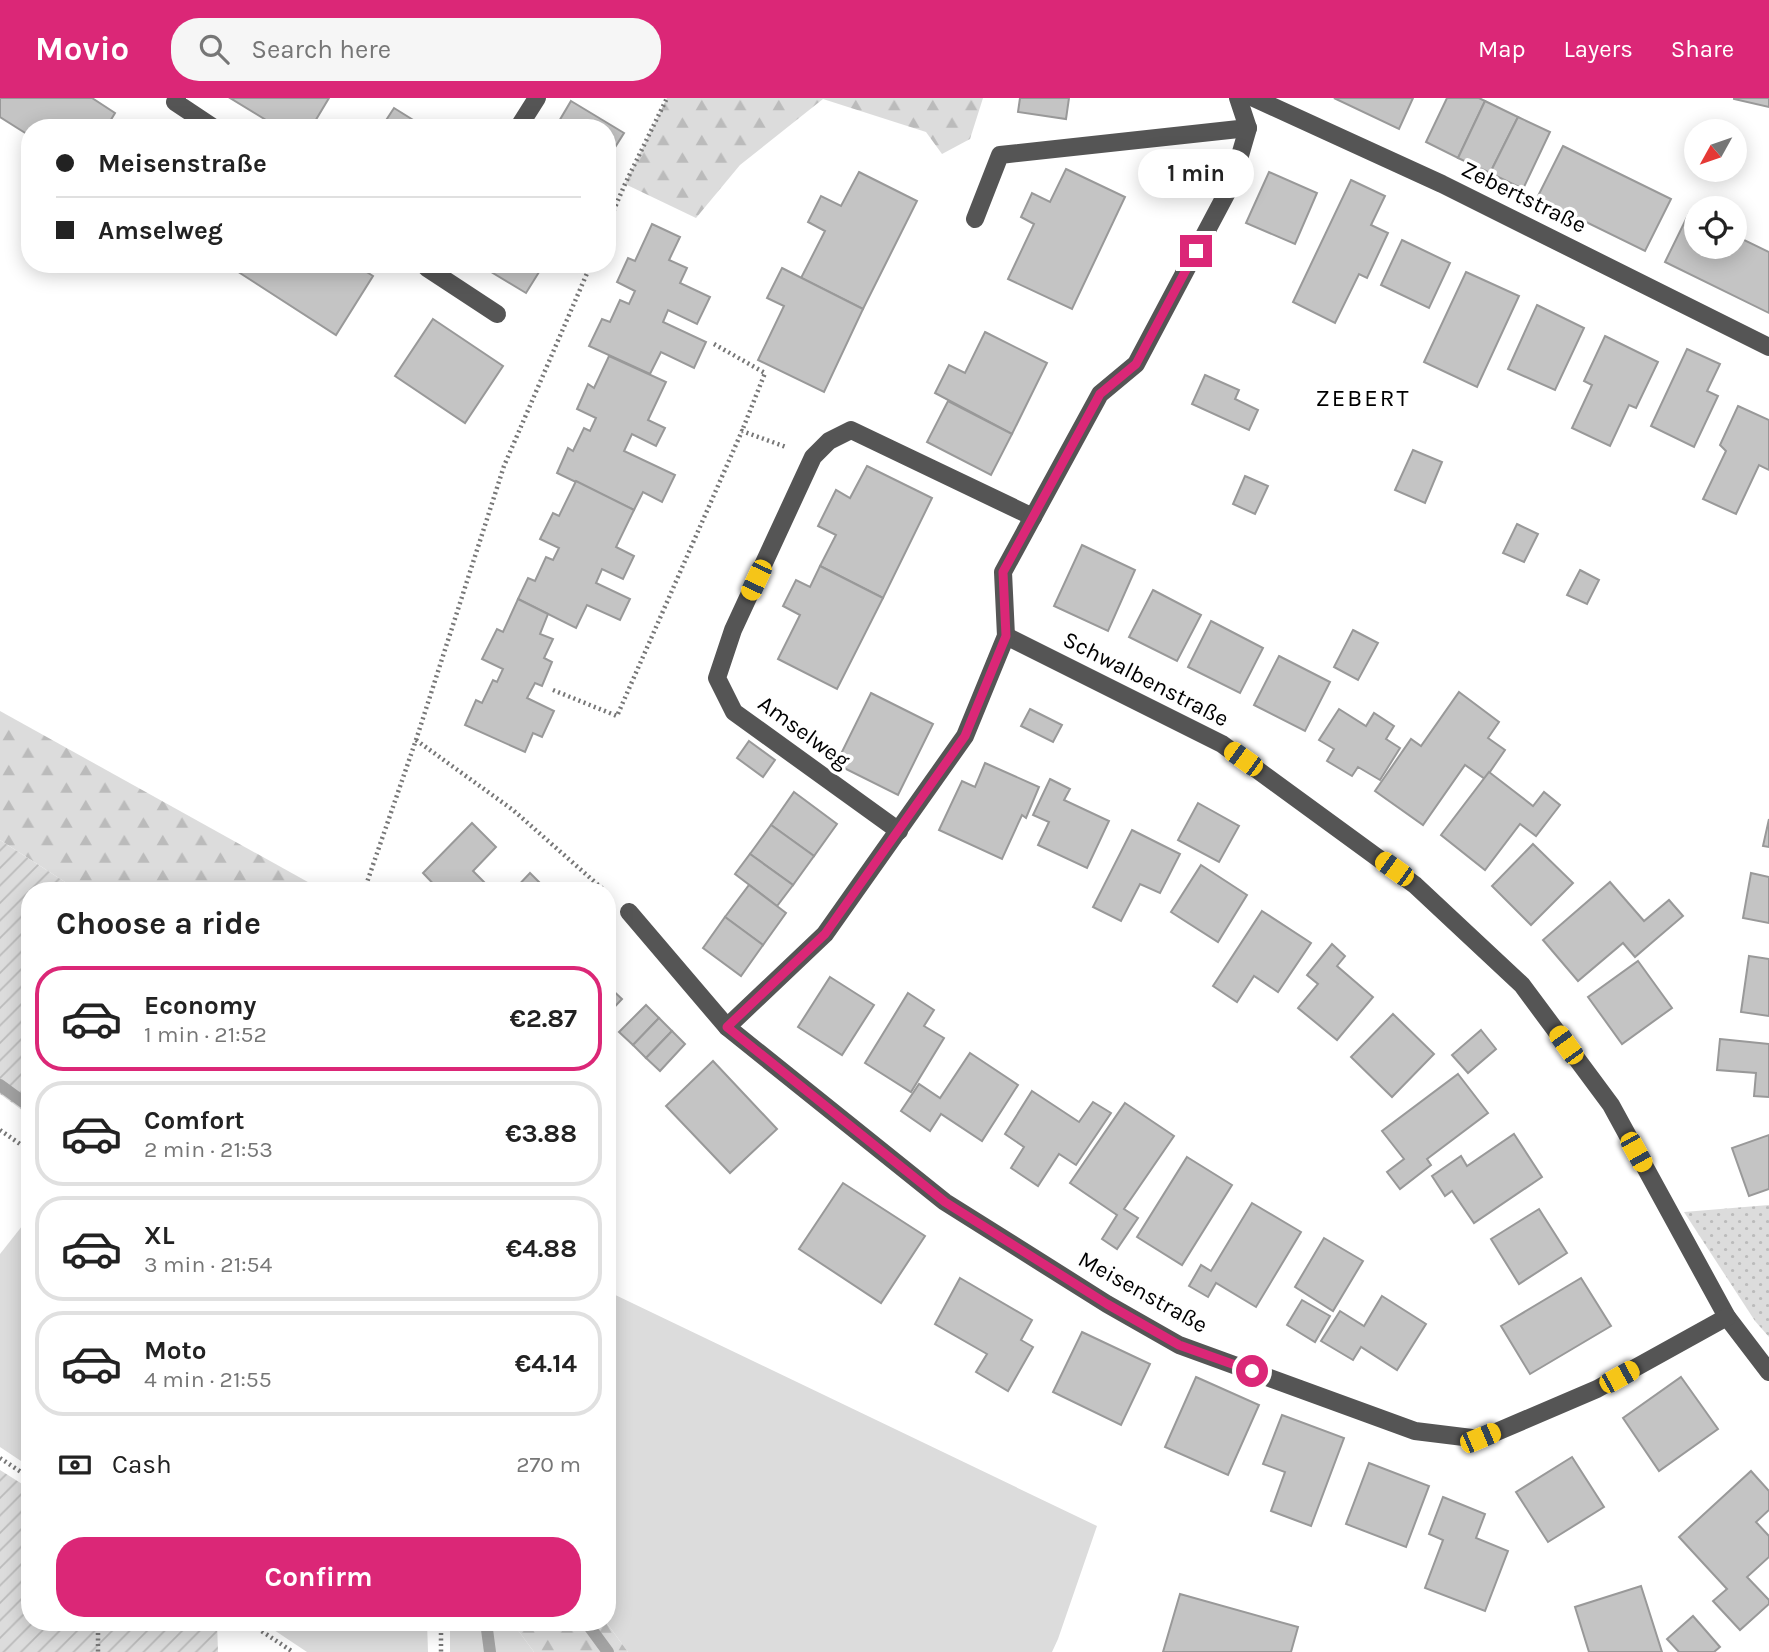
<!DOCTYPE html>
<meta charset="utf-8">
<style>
body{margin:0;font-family:Karla,sans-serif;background:#f6f6f6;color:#222;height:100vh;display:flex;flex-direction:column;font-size:26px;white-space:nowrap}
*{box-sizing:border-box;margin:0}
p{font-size:23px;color:#767676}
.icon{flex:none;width:38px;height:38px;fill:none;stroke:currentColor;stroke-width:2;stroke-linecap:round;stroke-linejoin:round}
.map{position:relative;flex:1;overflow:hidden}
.side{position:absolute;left:21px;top:784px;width:595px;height:749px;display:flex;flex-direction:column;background:#fff;border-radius:28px;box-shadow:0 4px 18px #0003}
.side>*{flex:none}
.banner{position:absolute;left:21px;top:21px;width:595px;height:154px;border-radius:28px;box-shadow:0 4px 18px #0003;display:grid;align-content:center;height:154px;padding:0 35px;background:#fff}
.needle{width:46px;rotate:230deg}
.buttons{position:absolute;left:1684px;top:21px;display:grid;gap:14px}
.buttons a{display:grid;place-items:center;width:63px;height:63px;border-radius:50%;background:#fff;box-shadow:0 4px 18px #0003;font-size:35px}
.end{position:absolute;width:32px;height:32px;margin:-16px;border:9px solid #db2777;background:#fff;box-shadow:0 0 0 4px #fff}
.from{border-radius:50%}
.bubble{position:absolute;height:49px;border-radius:24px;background:#fff;box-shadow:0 4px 18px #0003;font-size:23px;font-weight:700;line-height:49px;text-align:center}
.car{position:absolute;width:21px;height:42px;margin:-21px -10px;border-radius:9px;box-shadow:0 0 5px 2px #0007;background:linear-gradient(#f5c518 24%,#345 0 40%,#f5c518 0 76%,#345 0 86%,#f5c518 0)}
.banner b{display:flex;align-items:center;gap:24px;height:66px;font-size:26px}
.banner b+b{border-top:2px solid #e0e0e0}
.banner i{width:18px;height:18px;background:#222}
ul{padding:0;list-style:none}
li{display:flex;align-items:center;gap:21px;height:105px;margin:0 14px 10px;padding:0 21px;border:4px solid #e0e0e0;border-radius:28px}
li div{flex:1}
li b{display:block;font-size:26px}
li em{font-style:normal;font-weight:700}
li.on{border-color:#db2777}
li>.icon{width:63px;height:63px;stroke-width:1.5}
h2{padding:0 35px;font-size:32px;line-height:84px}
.pay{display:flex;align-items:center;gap:18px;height:77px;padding:0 35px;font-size:26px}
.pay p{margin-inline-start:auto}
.primary-button{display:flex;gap:14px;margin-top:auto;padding:14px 35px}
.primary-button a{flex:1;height:80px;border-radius:28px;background:#db2777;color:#fff;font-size:28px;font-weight:700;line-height:80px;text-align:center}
header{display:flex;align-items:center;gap:42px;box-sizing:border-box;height:98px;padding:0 35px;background:#db2777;color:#fff}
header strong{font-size:33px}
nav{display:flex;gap:38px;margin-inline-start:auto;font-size:24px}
.search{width:490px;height:63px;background:#f6f6f6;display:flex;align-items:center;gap:18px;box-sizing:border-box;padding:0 24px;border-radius:28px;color:#767676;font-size:26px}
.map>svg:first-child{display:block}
.grass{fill:#dcdcdc}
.forest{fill:url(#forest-firs)}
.park{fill:url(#park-dots)}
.garden{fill:url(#garden-furrows)}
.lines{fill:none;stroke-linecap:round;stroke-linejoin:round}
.stream{stroke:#a3a3a3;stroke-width:12}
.building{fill:#c4c4c4;stroke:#999;stroke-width:2}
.path{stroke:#777;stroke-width:4.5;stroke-dasharray:2 3.5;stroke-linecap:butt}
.minor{stroke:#555;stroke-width:18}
.route{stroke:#db2777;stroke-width:9}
.labels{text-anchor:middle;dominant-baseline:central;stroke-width:7;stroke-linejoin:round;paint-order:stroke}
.street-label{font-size:23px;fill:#000;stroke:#fff}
.neighbourhood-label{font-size:24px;letter-spacing:2px;fill:#000;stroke:#fff}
</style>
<header>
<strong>Movio</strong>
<div class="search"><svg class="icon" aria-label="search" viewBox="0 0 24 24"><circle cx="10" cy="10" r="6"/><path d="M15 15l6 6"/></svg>Search here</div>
<nav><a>Map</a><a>Layers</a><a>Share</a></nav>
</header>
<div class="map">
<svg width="1769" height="1554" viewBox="0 0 1769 1554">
<defs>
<pattern id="forest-firs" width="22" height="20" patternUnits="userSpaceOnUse" patternTransform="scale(1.75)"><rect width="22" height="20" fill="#dcdcdc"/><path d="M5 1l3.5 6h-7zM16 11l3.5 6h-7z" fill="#bbb"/></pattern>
<pattern id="park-dots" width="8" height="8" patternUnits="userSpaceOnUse" patternTransform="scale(1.75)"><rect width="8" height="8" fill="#dcdcdc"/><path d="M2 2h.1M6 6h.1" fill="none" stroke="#bbb" stroke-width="1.8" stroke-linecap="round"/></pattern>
<pattern id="garden-furrows" width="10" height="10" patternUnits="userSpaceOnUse" patternTransform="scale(1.75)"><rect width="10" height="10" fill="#dcdcdc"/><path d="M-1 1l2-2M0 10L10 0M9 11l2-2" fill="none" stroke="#bbb"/></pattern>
</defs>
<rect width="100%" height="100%" fill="#fff"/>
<g class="grass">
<polygon points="30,1118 30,1369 0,1349 0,1156"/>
<polygon points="607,1193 1097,1428 1058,1541 1052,1554 628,1554 606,1524 607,1524"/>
<polygon points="262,1524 427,1524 428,1554 307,1554"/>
<polygon points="450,1524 512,1524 534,1554 450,1554"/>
</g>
<g class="forest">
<polygon points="667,0 983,0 970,41 942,56 926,34 823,1 740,67 696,120 625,86"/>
<polygon points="0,613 324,793 79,793 0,742"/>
<polygon points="512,1524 606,1524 628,1554 534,1554"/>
</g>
<polygon class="park" points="1769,1107 1769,1239 1755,1223 1684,1114"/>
<g class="garden">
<polygon points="0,742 79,793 30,793 30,1018 0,996"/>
<polygon points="0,1372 30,1391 30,1524 217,1524 218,1554 0,1554"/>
</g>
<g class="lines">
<g class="stream">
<polyline points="0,987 30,1009"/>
<polyline points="486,1524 490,1554"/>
<polyline points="586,1524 608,1554"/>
</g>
</g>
<g class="building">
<polygon points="0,0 92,0 115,15 106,30 30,30 30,38 0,19"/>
<polygon points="230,0 329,0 311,30 279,30"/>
<polygon points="1020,0 1069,0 1066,21 1018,14"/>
<polygon points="1334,0 1413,0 1399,31"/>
<polygon points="1447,0 1479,0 1485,3 1458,60 1426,44"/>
<polygon points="1734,0 1769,0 1769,9 1734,1"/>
<polygon points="571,3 624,35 607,62 607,30 555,30"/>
<polygon points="1485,3 1518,19 1490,75 1458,60"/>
<polygon points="394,10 426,30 381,30"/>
<polygon points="1518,19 1550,34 1523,91 1490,75"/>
<polygon points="1563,48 1671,101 1645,153 1537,100"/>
<polygon points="1066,71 1125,99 1072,211 1008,181 1034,126 1021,119 1032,95 1050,104"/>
<polygon points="859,74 917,103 863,211 801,180 825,133 808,124 821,98 841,108"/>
<polygon points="1269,74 1317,95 1295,146 1246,125"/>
<polygon points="1351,82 1385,98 1371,127 1388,135 1367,180 1359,176 1335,225 1293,204"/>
<polygon points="1689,115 1696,118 1696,149 1734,149 1734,137 1769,154 1769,215 1665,164"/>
<polygon points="652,126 680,139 669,162 687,170 680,185 710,199 697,226 668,212 663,224 706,244 694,270 661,254 650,276 589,248 602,221 610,224 620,202 629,206 635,193 617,184 628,160 635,163"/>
<polygon points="1402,142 1450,165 1429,210 1381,187"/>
<polygon points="226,166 354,166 373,178 336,237"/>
<polygon points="478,166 544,166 526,195"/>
<polygon points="782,170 863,211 824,294 758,262 784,208 767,200"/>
<polygon points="1466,174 1519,198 1477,289 1424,264"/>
<polygon points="1537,207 1584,230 1555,292 1508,271"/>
<polygon points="433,221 503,268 465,325 395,278"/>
<polygon points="985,234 1047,265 1012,336 935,295 949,267 965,275"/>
<polygon points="1605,238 1658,264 1636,310 1629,307 1610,348 1572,330 1592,287 1584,283"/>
<polygon points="1687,251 1720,266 1707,293 1718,298 1694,349 1651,328"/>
<polygon points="609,258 666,284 648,322 665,330 656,348 632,336 624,353 675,377 662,404 643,394 634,412 557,375 568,350 573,353 584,330 590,333 596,320 577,311 588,286 594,290"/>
<polygon points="1205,277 1239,292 1235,301 1258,312 1249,332 1192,306"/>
<polygon points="948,303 1012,336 991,377 927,344"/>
<polygon points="1738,308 1769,322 1769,372 1759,367 1736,416 1703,401 1726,353 1720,347"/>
<polygon points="1413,352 1442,364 1425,405 1395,392"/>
<polygon points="867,368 932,400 883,500 820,468 836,437 818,428 836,392 850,400"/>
<polygon points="1245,378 1268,388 1255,416 1233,406"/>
<polygon points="576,383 634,412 616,449 634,458 623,481 602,471 596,485 630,501 620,522 587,507 576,530 518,501 528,480 535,483 546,459 553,462 559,450 540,441 553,415 559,418"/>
<polygon points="1517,426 1538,436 1524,464 1503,455"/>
<polygon points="1082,447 1135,472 1108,533 1054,508"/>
<polygon points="820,468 883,500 837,591 778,561 800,517 783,508 796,482 810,489"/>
<polygon points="1580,472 1599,482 1587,506 1567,497"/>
<polygon points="1153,492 1201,517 1177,563 1129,539"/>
<polygon points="518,501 548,516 540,536 553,541 544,560 552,564 542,588 535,585 527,600 554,613 542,639 533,635 525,654 465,627 476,602 482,605 493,582 497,584 503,571 482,561 497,531 503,534"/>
<polygon points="1211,523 1263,550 1240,595 1188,569"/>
<polygon points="1353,532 1378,545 1358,582 1334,569"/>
<polygon points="1279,558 1330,584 1305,633 1254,607"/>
<polygon points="1459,594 1499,624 1488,640 1505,652 1485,681 1465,667 1423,727 1375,693 1411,641 1421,648"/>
<polygon points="871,595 933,626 898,697 836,666"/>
<polygon points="1030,611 1062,627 1053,644 1021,628"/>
<polygon points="1339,611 1366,628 1374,615 1394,628 1386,641 1400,650 1380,682 1358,669 1352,678 1327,663 1334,651 1319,642"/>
<polygon points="749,643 775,662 763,679 737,660"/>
<polygon points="985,665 1039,689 1026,720 1022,717 1002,761 939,732 962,683 975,689"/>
<polygon points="1489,674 1533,708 1544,694 1560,707 1536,738 1520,726 1485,772 1441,737"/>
<polygon points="1050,681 1070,691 1064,702 1109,723 1087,770 1038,747 1049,724 1033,717"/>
<polygon points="794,694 837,726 814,758 771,727"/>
<polygon points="1198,705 1239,728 1219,764 1178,742"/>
<polygon points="1769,721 1769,749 1763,748"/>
<polygon points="472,725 496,749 473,773 493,793 440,793 423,775"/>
<polygon points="771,727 814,758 793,787 750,756"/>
<polygon points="1132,732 1180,756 1160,795 1140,786 1121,823 1093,809"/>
<polygon points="1533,746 1573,785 1531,827 1492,788"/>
<polygon points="750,756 793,787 777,808 735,776"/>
<polygon points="1201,767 1247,797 1218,844 1171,814"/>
<polygon points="530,775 548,793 513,793"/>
<polygon points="1751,775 1769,779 1769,825 1743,820"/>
<polygon points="1610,784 1644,823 1669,802 1683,818 1635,859 1623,845 1578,883 1543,842"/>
<polygon points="749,787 786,815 763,847 725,819"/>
<polygon points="1262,813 1311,845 1278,894 1254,878 1237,904 1213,888"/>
<polygon points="725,819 763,847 741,878 703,850"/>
<polygon points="1332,846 1345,858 1337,868 1373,899 1337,942 1298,910 1318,886 1307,877"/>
<polygon points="1749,858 1769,861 1769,918 1741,914"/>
<polygon points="1638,863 1672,910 1622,946 1588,899"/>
<polygon points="830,879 874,907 842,957 798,929"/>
<polygon points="607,887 622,901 607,917"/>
<polygon points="908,895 934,912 924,928 944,940 911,994 865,965"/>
<polygon points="646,907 659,920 633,947 619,934"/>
<polygon points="1393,916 1434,956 1392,999 1351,959"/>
<polygon points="659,920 672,933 646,960 633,947"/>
<polygon points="1481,932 1496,951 1468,975 1452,957"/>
<polygon points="672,933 685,946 660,973 646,960"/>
<polygon points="1720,941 1769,946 1769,999 1754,998 1756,975 1717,972"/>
<polygon points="970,955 1018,987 982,1043 941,1016 930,1033 901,1013 919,986 940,1000"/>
<polygon points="713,963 777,1031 730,1075 666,1008"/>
<polygon points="1458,976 1488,1015 1427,1061 1431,1067 1400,1091 1387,1074 1404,1061 1382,1033"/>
<polygon points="1032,993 1079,1024 1093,1004 1111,1015 1076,1067 1059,1056 1038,1088 1011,1070 1024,1049 1005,1036"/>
<polygon points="1125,1005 1174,1038 1124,1111 1138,1120 1117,1151 1102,1141 1117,1117 1070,1085"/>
<polygon points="1514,1036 1542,1079 1474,1125 1452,1093 1445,1098 1432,1078 1461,1058 1467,1068"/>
<polygon points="1769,1037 1769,1091 1749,1098 1732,1050"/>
<polygon points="1187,1059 1232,1087 1182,1167 1137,1139"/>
<polygon points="843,1085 925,1138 881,1205 799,1151"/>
<polygon points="1252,1105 1301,1134 1256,1209 1216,1185 1208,1199 1189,1188 1201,1167 1211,1173"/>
<polygon points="1539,1111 1567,1155 1519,1186 1491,1141"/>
<polygon points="1324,1140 1363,1163 1333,1213 1295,1189"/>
<polygon points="960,1180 1032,1222 1021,1242 1033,1249 1008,1293 976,1274 987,1256 935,1226"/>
<polygon points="1581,1180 1611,1228 1530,1276 1501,1228"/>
<polygon points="1382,1198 1426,1226 1397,1272 1361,1249 1353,1262 1321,1243 1340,1213 1364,1228"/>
<polygon points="1302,1202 1330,1218 1315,1244 1287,1227"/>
<polygon points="1082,1234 1150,1266 1121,1327 1053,1294"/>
<polygon points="1196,1279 1259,1307 1228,1377 1165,1349"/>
<polygon points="1681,1279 1718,1331 1659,1373 1623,1320"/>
<polygon points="1282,1317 1344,1340 1311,1428 1271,1413 1285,1374 1263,1366"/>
<polygon points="1572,1359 1604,1409 1548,1444 1516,1394"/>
<polygon points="1369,1365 1429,1388 1406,1449 1346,1426"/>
<polygon points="1751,1373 1769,1393 1769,1412 1756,1424 1769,1438 1769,1459 1747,1479 1769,1502 1769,1506 1740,1532 1713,1503 1727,1491 1679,1439"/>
<polygon points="1443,1399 1485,1416 1476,1440 1508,1453 1485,1513 1425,1490 1443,1442 1429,1436"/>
<polygon points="1641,1488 1662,1554 1589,1554 1575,1509"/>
<polygon points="1180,1496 1298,1529 1291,1554 1163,1554"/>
<polygon points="1693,1518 1720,1549 1714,1554 1679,1554 1667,1541"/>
</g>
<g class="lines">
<g class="path">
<polyline points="607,128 625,86 667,0"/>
<polyline points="714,246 765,275 742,333"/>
<polyline points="553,592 617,618 742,333 786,349"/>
<polyline points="416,642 513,712 605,793"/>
<polyline points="364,793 416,642 504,368 591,166"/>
<polyline points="0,1032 30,1053"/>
<polyline points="0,1360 30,1380"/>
<polyline points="98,1524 98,1554"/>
<polyline points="248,1524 293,1554"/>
<polyline points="441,1524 441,1554"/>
</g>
<g class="minor">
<polyline points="177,0 175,4 214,30"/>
<polyline points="1254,0 1442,86 1769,249"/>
<polyline points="518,30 537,0"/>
<polyline points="975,121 1000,57 1248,30"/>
<polyline points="427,170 497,216"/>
<polyline points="1006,538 1222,646 1415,787 1522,887 1611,1007 1727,1219 1769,1274"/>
<polyline points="899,733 734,614 717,580 733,532 813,359 829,343 851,332 1033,419"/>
<polyline points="629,814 727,929 945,1104 1107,1206 1179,1247 1415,1333 1480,1341 1597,1291 1727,1219"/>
<polyline points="727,929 825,836 965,638 1006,538 1003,474 1100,296 1136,266 1232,85 1248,30 1238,0"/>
</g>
</g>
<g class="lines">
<polyline class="route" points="1196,153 1136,266 1100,296 1003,474 1006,538 965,638 825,836 727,929 945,1104 1107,1206 1179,1247 1252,1273"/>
</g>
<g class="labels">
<g class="street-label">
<text transform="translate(1524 99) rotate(26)">Zebertstraße</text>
<text transform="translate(1146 581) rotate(27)">Schwalbenstraße</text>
<text transform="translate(804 634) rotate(36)">Amselweg</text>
<text transform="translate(1143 1194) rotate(29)">Meisenstraße</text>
</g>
<g class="neighbourhood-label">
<text x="1363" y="300">ZEBERT</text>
</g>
</g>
</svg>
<div class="buttons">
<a><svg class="needle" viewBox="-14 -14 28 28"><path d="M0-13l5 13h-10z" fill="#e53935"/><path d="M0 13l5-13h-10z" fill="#767676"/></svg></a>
<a><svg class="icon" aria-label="locate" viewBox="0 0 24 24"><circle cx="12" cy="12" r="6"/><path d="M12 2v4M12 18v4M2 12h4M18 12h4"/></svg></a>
</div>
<i class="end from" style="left:1252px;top:1273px"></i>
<i class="end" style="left:1196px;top:153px"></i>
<div class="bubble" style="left:1138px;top:51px;width:116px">1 min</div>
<i class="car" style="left:756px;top:482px;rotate:205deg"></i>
<i class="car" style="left:1243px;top:661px;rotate:306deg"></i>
<i class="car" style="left:1394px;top:771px;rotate:306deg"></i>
<i class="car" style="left:1566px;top:947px;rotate:324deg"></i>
<i class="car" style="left:1636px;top:1054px;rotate:151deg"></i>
<i class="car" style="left:1619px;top:1279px;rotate:61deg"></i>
<i class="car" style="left:1480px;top:1340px;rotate:67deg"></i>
<div class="banner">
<b><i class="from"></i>Meisenstraße</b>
<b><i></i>Amselweg</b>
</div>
<section class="side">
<h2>Choose a ride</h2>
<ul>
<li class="on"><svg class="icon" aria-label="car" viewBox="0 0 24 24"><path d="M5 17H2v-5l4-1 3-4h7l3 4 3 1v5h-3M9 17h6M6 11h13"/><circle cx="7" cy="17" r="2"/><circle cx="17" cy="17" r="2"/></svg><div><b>Economy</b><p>1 min · 21:52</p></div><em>€2.87</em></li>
<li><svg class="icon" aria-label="car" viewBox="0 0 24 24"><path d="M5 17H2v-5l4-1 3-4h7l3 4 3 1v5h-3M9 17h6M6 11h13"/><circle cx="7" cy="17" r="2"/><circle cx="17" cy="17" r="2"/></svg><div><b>Comfort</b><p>2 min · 21:53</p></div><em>€3.88</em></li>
<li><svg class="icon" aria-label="car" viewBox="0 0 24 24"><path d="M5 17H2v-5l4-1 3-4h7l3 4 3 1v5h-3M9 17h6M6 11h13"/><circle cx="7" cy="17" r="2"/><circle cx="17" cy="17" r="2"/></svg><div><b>XL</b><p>3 min · 21:54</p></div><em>€4.88</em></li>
<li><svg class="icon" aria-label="car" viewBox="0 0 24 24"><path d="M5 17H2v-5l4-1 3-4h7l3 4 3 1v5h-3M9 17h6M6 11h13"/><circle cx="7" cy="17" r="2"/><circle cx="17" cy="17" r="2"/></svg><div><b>Moto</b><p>4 min · 21:55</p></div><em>€4.14</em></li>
</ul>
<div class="pay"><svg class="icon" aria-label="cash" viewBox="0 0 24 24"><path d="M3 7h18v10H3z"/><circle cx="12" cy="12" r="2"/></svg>Cash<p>270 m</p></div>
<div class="primary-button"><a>Confirm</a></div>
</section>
</div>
